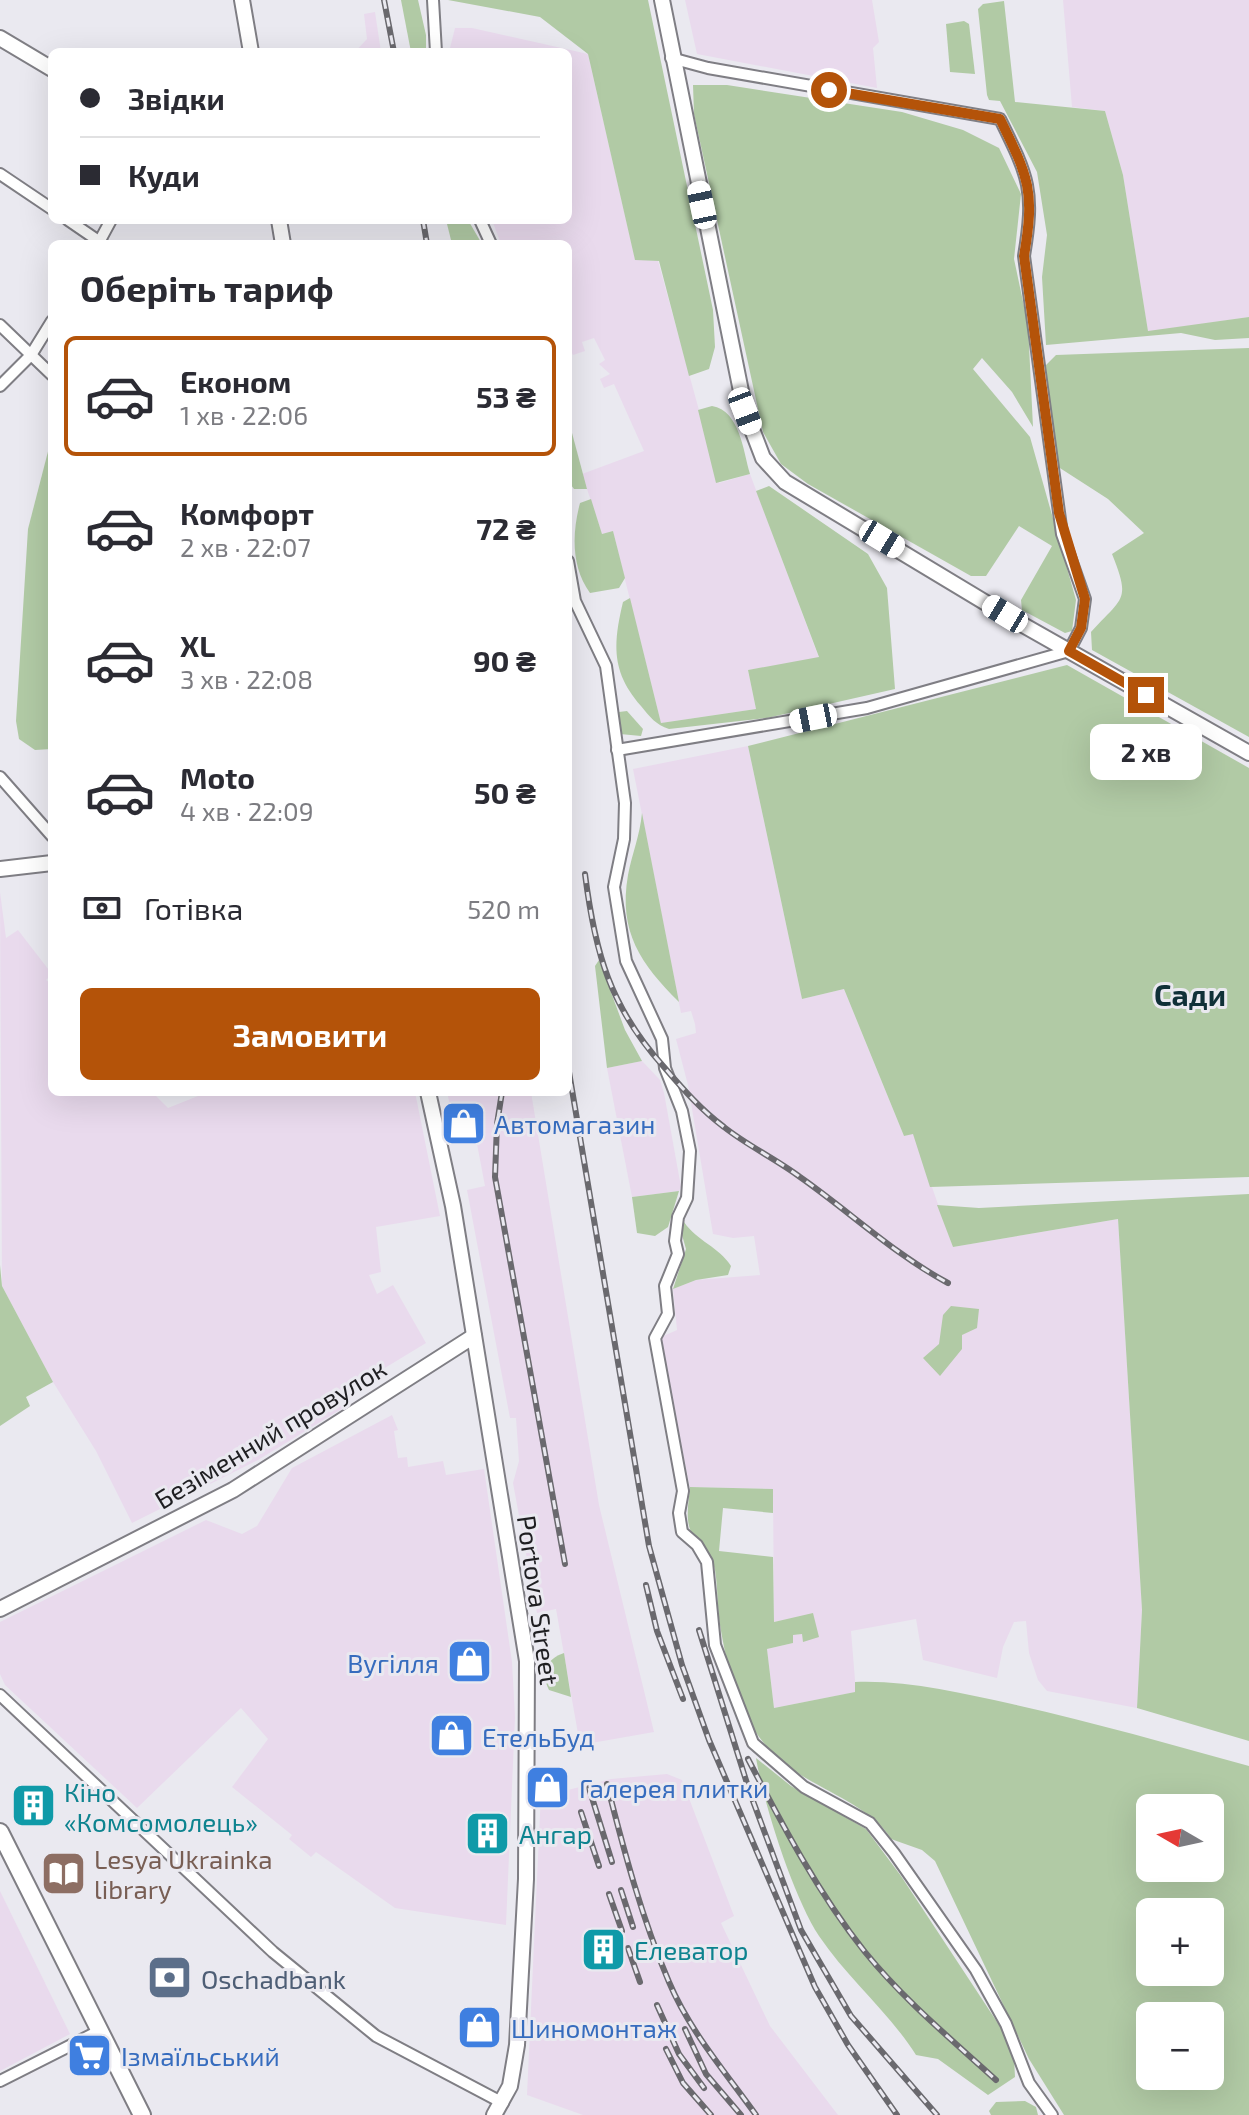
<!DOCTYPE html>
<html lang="uk">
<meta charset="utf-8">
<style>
body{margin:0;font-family:"Exo 2",sans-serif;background:#f7f7f7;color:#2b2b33;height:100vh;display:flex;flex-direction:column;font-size:30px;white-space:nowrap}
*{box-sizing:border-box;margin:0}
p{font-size:26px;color:#7c7c81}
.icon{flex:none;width:44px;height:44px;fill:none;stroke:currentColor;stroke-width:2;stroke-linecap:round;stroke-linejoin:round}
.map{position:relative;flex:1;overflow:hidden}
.side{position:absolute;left:48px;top:240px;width:524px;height:856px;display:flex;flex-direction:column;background:#fff;border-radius:12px;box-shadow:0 8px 32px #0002}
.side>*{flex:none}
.banner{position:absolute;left:48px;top:48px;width:524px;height:176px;border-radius:12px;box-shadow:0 8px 32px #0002;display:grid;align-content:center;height:176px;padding:0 32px;background:#fff}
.needle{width:52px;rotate:279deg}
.fabs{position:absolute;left:1136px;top:1794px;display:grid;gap:16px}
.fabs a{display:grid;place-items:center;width:88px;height:88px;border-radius:12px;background:#fff;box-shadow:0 8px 32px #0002;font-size:40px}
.end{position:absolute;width:36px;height:36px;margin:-18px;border:10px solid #b45309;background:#fff;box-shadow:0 0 0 4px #fff}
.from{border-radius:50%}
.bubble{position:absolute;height:56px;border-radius:12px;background:#fff;box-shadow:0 8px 32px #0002;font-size:26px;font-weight:700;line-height:56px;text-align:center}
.car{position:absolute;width:24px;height:48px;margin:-24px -12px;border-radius:10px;box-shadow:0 0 6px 2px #0007;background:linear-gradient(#fff 24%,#345 0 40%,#fff 0 76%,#345 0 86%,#fff 0)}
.banner b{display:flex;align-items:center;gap:28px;height:76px;font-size:30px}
.banner b+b{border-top:2px solid #e1e1e2}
.banner i{width:20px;height:20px;background:#2b2b33}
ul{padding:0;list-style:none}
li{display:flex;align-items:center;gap:24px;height:120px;margin:0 16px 12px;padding:0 16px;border:4px solid transparent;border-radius:12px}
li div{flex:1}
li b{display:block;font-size:30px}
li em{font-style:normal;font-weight:700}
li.active{border-color:#b45309}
li>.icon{width:72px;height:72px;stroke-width:1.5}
h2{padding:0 32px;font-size:36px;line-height:96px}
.pay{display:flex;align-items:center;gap:20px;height:88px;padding:0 32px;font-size:30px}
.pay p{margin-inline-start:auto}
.cta{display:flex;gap:16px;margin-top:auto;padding:16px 32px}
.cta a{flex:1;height:92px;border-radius:12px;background:#b45309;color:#fff;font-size:32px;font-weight:700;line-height:92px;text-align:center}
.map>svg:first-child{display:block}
.industrial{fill:#e9daed}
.green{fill:#b1caa5;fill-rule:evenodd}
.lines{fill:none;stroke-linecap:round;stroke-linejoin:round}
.minor-casing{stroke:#7f7e84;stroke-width:14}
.tertiary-casing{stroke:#7f7e84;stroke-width:18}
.secondary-casing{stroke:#7f7e84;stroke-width:18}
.primary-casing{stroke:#7f7e84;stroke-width:20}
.minor{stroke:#fff;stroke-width:10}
.tertiary{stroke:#fff;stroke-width:14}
.secondary{stroke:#fff;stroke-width:14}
.primary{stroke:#fff;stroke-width:16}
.rail-casing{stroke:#6a696e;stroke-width:6}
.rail{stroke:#eae9f0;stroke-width:3;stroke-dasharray:9;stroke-linecap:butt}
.route{stroke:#b45309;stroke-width:10}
.labels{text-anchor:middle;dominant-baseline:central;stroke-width:6;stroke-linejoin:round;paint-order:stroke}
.shop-label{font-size:26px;fill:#366cbe;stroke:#eae9f0;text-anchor:start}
.street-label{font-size:26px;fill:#1f1f22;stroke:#eae9f0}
.culture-label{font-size:26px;fill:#0d838f;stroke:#eae9f0;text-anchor:start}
.education-label{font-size:26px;fill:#785e54;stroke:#eae9f0;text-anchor:start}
.service-label{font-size:26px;fill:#4e5e75;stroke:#eae9f0;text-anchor:start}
.quarter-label{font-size:30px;font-weight:bold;fill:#103038;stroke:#eae9f0}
</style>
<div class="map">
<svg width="1249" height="2115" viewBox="0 0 1249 2115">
<rect width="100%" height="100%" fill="#eae9f0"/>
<g class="industrial">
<polygon points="685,0 872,0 879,42 873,48 877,88 697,54"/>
<polygon points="1063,0 1249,0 1249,317 1148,332 1123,175 1105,111 1072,107"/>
<polygon points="375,12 381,52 355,52 367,39 364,14"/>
<polygon points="455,28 472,28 588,54 635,259 658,261 719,483 750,474 819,658 748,670 756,709 661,723 613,532 602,534 582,474 644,451 614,384 604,388 600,379 610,374 599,364 605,360 594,338 582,342 585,351 573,355 568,346 568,244 501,244 492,220 568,220 568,52 449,52"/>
<polygon points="748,746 802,999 844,989 904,1136 913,1133 953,1247 1118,1219 1142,1610 1137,1708 1047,1691 1038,1680 1029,1653 1026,1621 1014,1622 1003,1647 997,1678 923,1660 916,1619 851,1631 856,1692 774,1708 767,1649 793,1643 792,1635 802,1634 803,1641 813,1614 774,1622 773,1489 690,1487 659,1338 677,1330 673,1289 696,1280 760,1275 754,1236 733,1238 713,1234 688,1085 676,1039 696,1033 695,1024 691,1011 681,1013 633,769"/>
<polygon points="0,892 6,938 18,930 52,974 46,980 52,984 52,1092 152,1092 168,1108 208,1092 415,1092 440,1216 376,1227 381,1272 369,1275 377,1294 393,1285 426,1343 337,1397 343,1408 258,1460 132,1523 96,1451 53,1382 2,1286"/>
<polygon points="642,1061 660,1080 664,1093 681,1187 679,1191 632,1197 607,1068"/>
<polygon points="447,1092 531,1092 599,1505 654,1732 580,1745 556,1609 537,1613 513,1483 519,1461 516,1418 510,1418 467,1190 485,1186 470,1107 451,1110"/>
<polygon points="392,1415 398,1430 394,1431 398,1458 407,1457 408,1467 443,1461 446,1475 484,1469 512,1662 515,1717 506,1925 395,1908 316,1852 311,1857 289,1839 292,1835 232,1787 268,1739 241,1708 137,1808 5,1685 0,1674 0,1622 206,1520 242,1534 257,1526 292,1468"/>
<polygon points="667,1774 682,1780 734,1916 721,1923 770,2026 838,2115 583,2115 527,2095 541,1793 560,1792 611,1779"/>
<polygon points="0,1891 70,2034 0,2071"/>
</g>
<g class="green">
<polygon points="401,0 418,0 426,35 426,52 411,52"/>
<polygon points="448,0 648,0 713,310 715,347 709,369 689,376 659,261 635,260 588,54 540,17"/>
<polygon points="1004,1 1015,102 1105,111 1123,175 1148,331 1249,317 1249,338 1215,340 1181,333 1046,345 1042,277 1047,235 1037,172 1000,101 989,100 987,95 978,9 983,4"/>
<polygon points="964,21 969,24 975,74 950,72 946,24"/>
<polygon points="693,85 727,85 902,112 963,130 999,148 1021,194 1014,259 1028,325 1033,427 1012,392 982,358 973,369 1030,437 1076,600 1072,631 1065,633 1022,610 1021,600 1052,546 1019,526 986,576 971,576 808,484 781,464 763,432 694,114"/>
<polygon points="446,220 468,220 482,244 452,244"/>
<path d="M1249,348V737L1092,650L1091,632C1123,597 1131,601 1112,554L1144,533L1108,499L1049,461L1046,365L1056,355Z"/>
<path d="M712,406C740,411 743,450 750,474L716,483L698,410Z"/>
<polygon points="568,418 587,489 574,489 568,481"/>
<polygon points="52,436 52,749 35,750 19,739 16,721 28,529"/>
<path d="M769,486L868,554L887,588L895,689L767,718L669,729C656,725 650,717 641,706C611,672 613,644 623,602L630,598L661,723L756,709L748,670L819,657L756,491Z"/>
<path d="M591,499L602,534L613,531L625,578L619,588L590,593C571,567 572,533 580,503Z"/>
<polygon points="1067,665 1249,768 1249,1177 930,1187 913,1134 904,1136 844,989 802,999 748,746"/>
<polygon points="627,711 643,729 641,736 620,734 619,712"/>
<path d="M642,813L679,1002C641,964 618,932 628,875C632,854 640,835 642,813Z"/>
<polygon points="599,960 625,1030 642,1061 607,1068 595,966"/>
<polygon points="679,1191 668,1227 655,1236 637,1233 632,1197"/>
<polygon points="1249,1194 1249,1741 1137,1708 1142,1610 1118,1219 953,1247 937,1205 979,1208"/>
<path d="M684,1222C697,1241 719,1247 731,1266L728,1275L696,1280L673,1289L686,1249L682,1235Z"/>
<polygon points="0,1265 2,1286 53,1382 26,1397 30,1406 0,1426"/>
<polygon points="951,1306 979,1309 977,1328 962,1335 962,1349 940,1376 923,1358 939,1344 943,1315"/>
<path d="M690,1487L773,1489V1513L723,1508L719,1551L773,1557L774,1622L813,1613L819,1637L803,1642L802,1634L793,1635V1643L767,1649L774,1708L855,1692V1682C907,1680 961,1693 1012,1704C1092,1722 1170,1744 1249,1766V2115H1064L1029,2059L935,1861L922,1850L891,1839C870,1803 810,1788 778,1758C741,1725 728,1673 720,1625C717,1607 718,1588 715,1570C711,1552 703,1548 693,1535C684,1522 689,1501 690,1487ZM1150,1808H1210V1868H1150ZM1150,1912H1210V1972H1150ZM1150,2016H1210V2076H1150Z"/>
<path d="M564,1653L571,1697L549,1690C540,1673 546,1659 564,1653Z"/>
<path d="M756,1758L791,1786L866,1829L901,1876L1003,2031L1014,2058L1015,2077L988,2095L938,2059L916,2055C888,2011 848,1979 819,1936C793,1896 764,1805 756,1758Z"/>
<polygon points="1025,2101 1036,2107 1038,2115 991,2115 989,2111 996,2102"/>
</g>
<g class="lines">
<defs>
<g id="minor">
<polyline points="433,0 436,52"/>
<polyline points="0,174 52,209"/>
<polyline points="68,220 103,244"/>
<polyline points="480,220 491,244"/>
<polyline points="98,244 111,220"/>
<polyline points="0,325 52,375"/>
<polyline points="0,386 31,355 52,321"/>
<polyline points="568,561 575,601 606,666 625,803 624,839 614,887 626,961 662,1039 665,1068 682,1111 690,1151 687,1198 678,1217 675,1241 678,1254 665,1286 668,1314 655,1338 683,1491 679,1513 682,1532 697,1545 707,1562 715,1645 753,1743 804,1787 870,1823 894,1853 976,1970 1006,2024 1029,2083 1052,2115"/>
<path d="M617,750L867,708L1069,651L1081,628L1085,599L1062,534L1024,256C1035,190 1029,178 1000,119L708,68L671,58"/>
<polyline points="0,777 52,836"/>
<polyline points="0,1695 273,1952 376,2036 503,2103"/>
<polyline points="0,2081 99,2031"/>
</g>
<g id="tertiary">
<polyline points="662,0 745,411 763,458 785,482 1016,621 1249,753"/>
<polyline points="0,38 52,69"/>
<polyline points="0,869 52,863"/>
<polyline points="0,1609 233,1490 474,1336"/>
</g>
<g id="secondary">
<polyline points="242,0 251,52"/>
<polyline points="279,220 283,244"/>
<polyline points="428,1092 453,1206 527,1661 526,1879 517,2045 510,2086 494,2115"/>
</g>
<polyline id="primary" points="0,1832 142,2115"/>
</defs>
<use href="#minor" class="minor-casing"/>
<use href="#tertiary" class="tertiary-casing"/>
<use href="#secondary" class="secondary-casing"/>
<use href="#primary" class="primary-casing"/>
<use href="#minor" class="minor"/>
<use href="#tertiary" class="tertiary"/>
<use href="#secondary" class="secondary"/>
<use href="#primary" class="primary"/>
<defs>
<g id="rail">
<polyline points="384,0 394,52"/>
<polyline points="423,220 427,244"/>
<path d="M585,874C595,953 610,1007 664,1067C683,1089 700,1109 724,1127C748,1146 776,1159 800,1177C850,1212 894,1254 948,1283"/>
<polyline points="568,1066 649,1546 682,1665 709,1740 815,1987 848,2045 897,2115"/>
<polyline points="502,1092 497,1124 495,1177 565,1564"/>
<polyline points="646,1585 657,1631 683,1699"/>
<polyline points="699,1630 750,1793 801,1930 851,2016 937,2115"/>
<path d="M748,1759C783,1826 818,1893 865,1952C903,1999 951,2039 996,2080"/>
<path d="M607,1784C624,1851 642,1919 669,1982C689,2030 726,2073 756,2115"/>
<polyline points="589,1788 612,1862"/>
<polyline points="581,1812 599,1866"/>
<polyline points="621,1890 633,1927"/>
<polyline points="609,1894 622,1931"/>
<polyline points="628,1948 640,1982"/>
<polyline points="657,2005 679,2054 704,2088"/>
<polyline points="685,2029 706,2074 741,2115"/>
<polyline points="666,2049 683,2083 711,2115"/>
</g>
</defs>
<use href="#rail" class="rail-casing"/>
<use href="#rail" class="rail"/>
</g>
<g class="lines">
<path class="route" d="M829,90L1000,119C1029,178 1035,191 1024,256L1059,513L1085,599L1081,628L1069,651L1146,695"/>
</g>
<defs>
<symbol id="shop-square" viewBox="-11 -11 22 22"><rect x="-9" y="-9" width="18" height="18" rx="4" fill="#3f7fe0" stroke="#eae9f0"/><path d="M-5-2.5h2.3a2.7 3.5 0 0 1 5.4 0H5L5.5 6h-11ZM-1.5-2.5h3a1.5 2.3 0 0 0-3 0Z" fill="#fff"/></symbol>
<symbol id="building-square" viewBox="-11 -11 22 22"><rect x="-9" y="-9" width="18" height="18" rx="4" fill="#0f9aa8" stroke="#eae9f0"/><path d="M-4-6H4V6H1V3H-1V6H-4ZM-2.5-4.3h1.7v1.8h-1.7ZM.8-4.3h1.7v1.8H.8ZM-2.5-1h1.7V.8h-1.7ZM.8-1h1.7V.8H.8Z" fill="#fff"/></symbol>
<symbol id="library-square" viewBox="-11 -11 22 22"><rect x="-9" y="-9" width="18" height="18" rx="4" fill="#8d6e63" stroke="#eae9f0"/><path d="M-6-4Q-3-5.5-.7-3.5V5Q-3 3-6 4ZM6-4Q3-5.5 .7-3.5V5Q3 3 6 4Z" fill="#fff"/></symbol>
<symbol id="bank-square" viewBox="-11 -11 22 22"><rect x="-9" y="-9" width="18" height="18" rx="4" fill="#5c6f8a" stroke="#eae9f0"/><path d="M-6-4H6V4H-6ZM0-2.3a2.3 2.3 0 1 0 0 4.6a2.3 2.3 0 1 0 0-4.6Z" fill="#fff"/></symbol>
<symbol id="supermarket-square" viewBox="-11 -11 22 22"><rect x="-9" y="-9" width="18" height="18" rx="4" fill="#3f7fe0" stroke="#eae9f0"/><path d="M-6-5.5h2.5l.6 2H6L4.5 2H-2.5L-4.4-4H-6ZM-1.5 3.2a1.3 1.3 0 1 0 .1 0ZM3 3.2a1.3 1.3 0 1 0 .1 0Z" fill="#fff"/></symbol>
</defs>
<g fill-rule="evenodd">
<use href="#shop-square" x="438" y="1098" width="51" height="51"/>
<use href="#shop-square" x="444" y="1636" width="51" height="51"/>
<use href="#shop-square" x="426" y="1710" width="51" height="51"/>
<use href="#shop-square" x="522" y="1762" width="51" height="51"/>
<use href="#building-square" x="8" y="1780" width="51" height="51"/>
<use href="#building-square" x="462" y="1808" width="51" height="51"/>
<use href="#library-square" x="38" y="1848" width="51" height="51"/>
<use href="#building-square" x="578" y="1924" width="51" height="51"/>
<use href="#bank-square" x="144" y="1952" width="51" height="51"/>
<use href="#shop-square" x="454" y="2002" width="51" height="51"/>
<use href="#supermarket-square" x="64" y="2030" width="51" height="51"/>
</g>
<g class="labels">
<g class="shop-label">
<text x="494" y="1123">Автомагазин</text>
<text x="439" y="1662" text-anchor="end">Вугілля</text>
<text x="482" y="1736">ЕтельБуд</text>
<text x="579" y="1787">Галерея плитки</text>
<text x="511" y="2027">Шиномонтаж</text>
<text x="121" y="2055">Ізмаїльський</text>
</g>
<g class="street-label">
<text transform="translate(270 1433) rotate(-31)">Безіменний провулок</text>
<text transform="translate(539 1600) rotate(82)">Portova Street</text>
</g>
<g class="culture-label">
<text x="64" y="1791">Кіно<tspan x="64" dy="30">«Комсомолець»</tspan></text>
<text x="519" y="1833">Ангар</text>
<text x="634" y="1949">Елеватор</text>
</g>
<g class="education-label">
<text x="94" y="1858">Lesya Ukrainka<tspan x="94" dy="30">library</tspan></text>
</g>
<g class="service-label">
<text x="201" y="1978">Oschadbank</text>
</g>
<g class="quarter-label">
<text x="1190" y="994">Сади</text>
</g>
</g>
</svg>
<div class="fabs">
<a><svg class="needle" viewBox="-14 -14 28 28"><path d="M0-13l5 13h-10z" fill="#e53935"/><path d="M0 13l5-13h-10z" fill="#7c7c81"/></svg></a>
<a>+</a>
<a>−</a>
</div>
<i class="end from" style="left:829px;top:90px"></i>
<i class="end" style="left:1146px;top:695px"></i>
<div class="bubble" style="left:1090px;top:724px;width:112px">2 хв</div>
<i class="car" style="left:702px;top:205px;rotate:348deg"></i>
<i class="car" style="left:745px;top:411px;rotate:159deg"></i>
<i class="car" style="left:882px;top:539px;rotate:121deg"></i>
<i class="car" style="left:1005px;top:614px;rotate:301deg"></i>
<i class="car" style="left:813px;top:718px;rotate:259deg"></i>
<div class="banner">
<b><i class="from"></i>Звідки</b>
<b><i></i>Куди</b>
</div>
<section class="side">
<h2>Оберіть тариф</h2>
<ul>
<li class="active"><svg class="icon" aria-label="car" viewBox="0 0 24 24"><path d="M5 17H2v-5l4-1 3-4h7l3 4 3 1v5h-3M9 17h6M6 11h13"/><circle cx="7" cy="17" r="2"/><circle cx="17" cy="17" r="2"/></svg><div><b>Економ</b><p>1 хв · 22:06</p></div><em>53 ₴</em></li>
<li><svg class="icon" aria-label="car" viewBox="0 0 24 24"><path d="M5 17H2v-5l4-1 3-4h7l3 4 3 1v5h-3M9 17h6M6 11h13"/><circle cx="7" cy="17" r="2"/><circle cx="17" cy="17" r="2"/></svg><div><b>Комфорт</b><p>2 хв · 22:07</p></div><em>72 ₴</em></li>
<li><svg class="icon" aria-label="car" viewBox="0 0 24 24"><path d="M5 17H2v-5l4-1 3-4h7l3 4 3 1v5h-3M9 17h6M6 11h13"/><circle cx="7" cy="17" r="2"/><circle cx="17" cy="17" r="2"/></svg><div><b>XL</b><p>3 хв · 22:08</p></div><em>90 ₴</em></li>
<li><svg class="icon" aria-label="car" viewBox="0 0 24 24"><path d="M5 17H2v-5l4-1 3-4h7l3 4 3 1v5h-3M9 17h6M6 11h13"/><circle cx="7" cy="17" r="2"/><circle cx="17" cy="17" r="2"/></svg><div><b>Moto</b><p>4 хв · 22:09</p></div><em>50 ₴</em></li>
</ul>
<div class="pay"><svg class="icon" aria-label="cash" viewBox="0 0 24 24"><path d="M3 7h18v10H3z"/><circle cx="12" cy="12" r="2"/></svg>Готівка<p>520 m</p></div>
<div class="cta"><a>Замовити</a></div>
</section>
</div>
